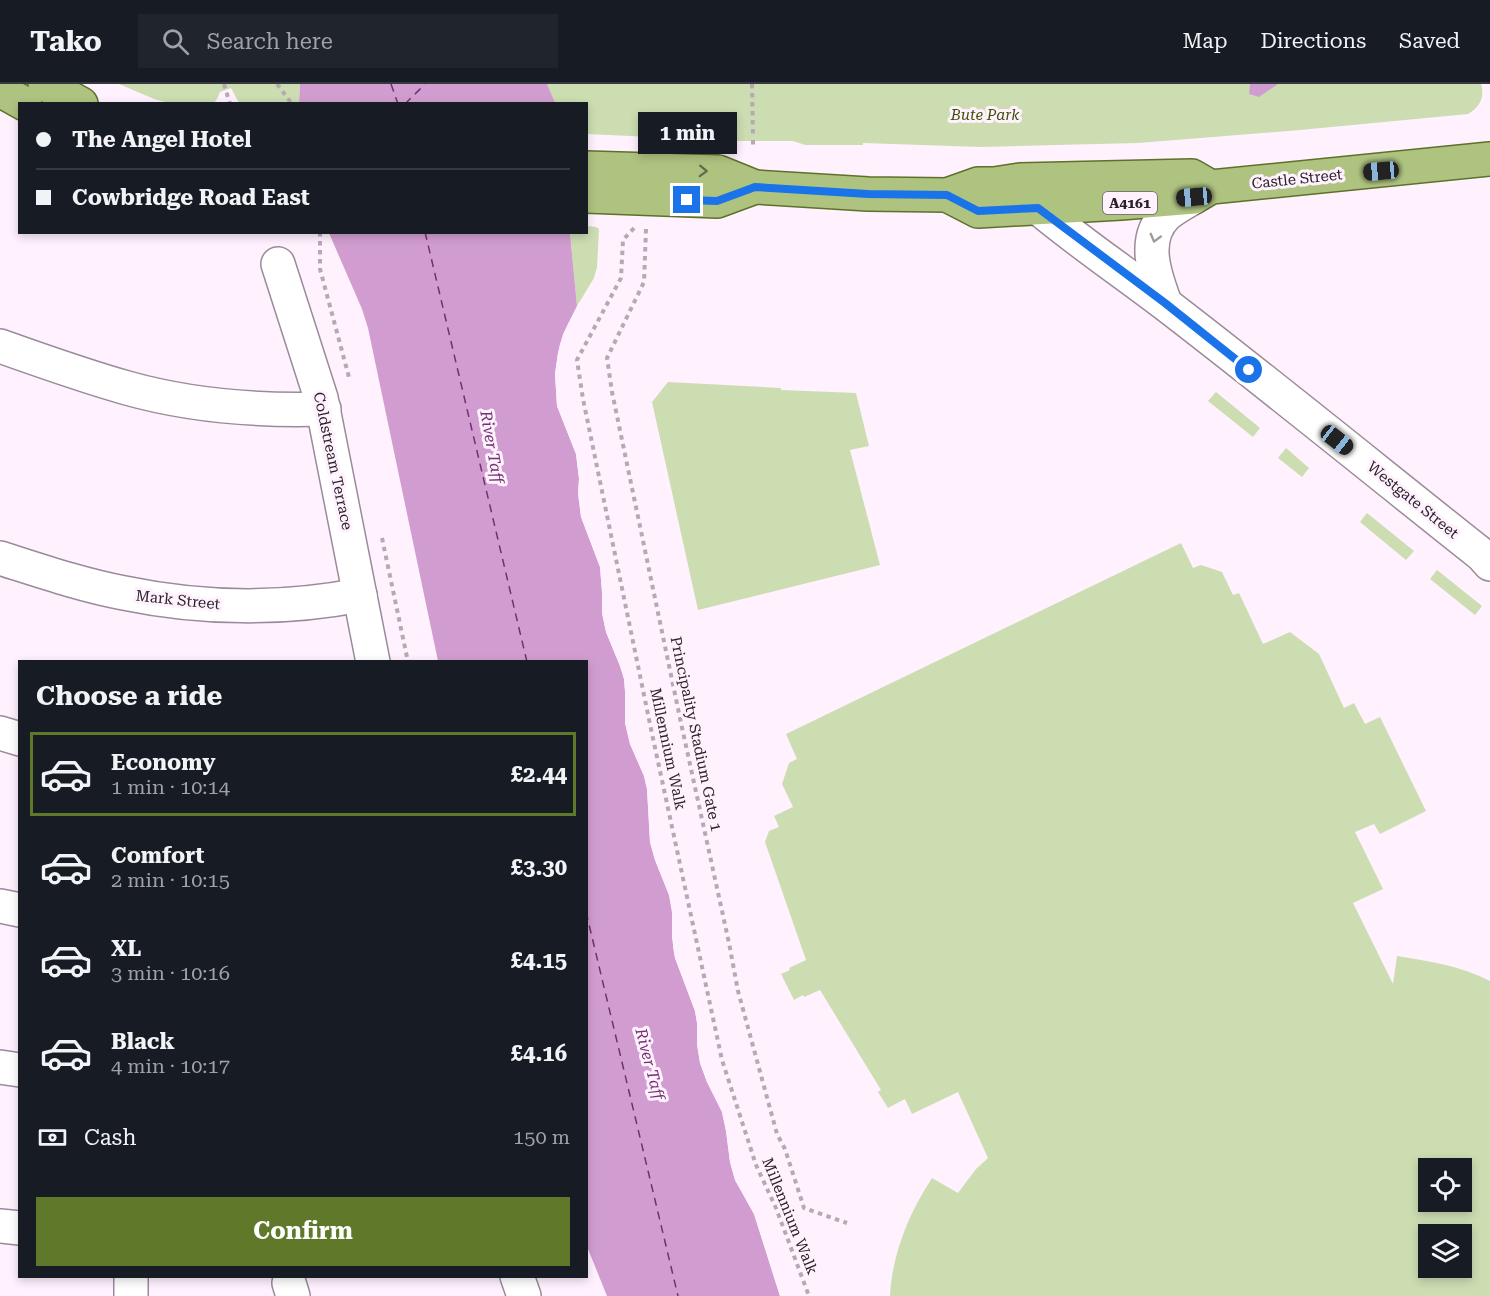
<!DOCTYPE html>
<meta charset="utf-8">
<style>
body{margin:0;font-family:"Roboto Serif",serif;background:#20242c;color:#f1f3f6;height:100vh;display:flex;flex-direction:column;font-size:22px;white-space:nowrap}
*{box-sizing:border-box;margin:0}
p{font-size:20px;color:#9ea1a6}
.icon{flex:none;width:33px;height:33px;fill:none;stroke:currentColor;stroke-width:2;stroke-linecap:round;stroke-linejoin:round}
.map{position:relative;flex:1;overflow:hidden}
.sheet{position:absolute;left:18px;top:576px;width:570px;height:618px;display:flex;flex-direction:column;background:#171b24;border-radius:0px;box-shadow:0 3px 9px #0003}
.sheet>*{flex:none}
.top-card{position:absolute;left:18px;top:18px;width:570px;height:132px;border-radius:0px;box-shadow:0 3px 9px #0003;display:grid;align-content:center;height:132px;padding:0 18px;background:#171b24}
.fabs{position:absolute;left:1418px;top:1074px;display:grid;gap:12px}
.fabs a{display:grid;place-items:center;width:54px;height:54px;border-radius:0px;background:#171b24;box-shadow:0 3px 9px #0003;font-size:30px}
.end{position:absolute;width:27px;height:27px;margin:-14px;border:8px solid #1a73e8;background:#fff;box-shadow:0 0 0 3px #fff}
.from{border-radius:50%}
.bubble{position:absolute;height:42px;border-radius:0px;background:#171b24;box-shadow:0 3px 9px #0003;font-size:20px;font-weight:700;line-height:42px;text-align:center}
.car{position:absolute;width:18px;height:36px;margin:-18px -9px;border-radius:8px;box-shadow:0 0 4px 2px #0007;background:linear-gradient(#222 24%,#8ab4d8 0 40%,#222 0 76%,#8ab4d8 0 86%,#222 0)}
.top-card b{display:flex;align-items:center;gap:21px;height:57px;font-size:22px}
.top-card b+b{border-top:2px solid #363941}
.top-card i{width:15px;height:15px;background:#f1f3f6}
ul{padding:0;list-style:none}
li{display:flex;align-items:center;gap:18px;height:84px;margin:0 12px 9px;padding:0 6px;border:3px solid transparent;border-radius:0px}
li div{flex:1}
li b{display:block;font-size:22px}
li em{font-style:normal;font-weight:700}
li.active{border-color:#60782a}
li>.icon{width:54px;height:54px;stroke-width:1.5}
h2{padding:0 18px;font-size:27px;line-height:72px}
.pay{display:flex;align-items:center;gap:15px;height:66px;padding:0 18px;font-size:22px}
.pay p{margin-inline-start:auto}
.cta{display:flex;gap:12px;margin-top:auto;padding:12px 18px}
.cta a{flex:1;height:69px;border-radius:0px;background:#60782a;color:#fff;font-size:24px;font-weight:700;line-height:69px;text-align:center}
header{display:flex;align-items:center;gap:36px;box-sizing:border-box;height:84px;padding:0 30px;background:#171b24;border-bottom:2px solid #363941}
header strong{font-size:28px}
nav{display:flex;gap:33px;margin-inline-start:auto;font-size:21px}
.search{width:420px;height:54px;background:#20242c;display:flex;align-items:center;gap:15px;box-sizing:border-box;padding:0 21px;border-radius:0px;color:#9ea1a6;font-size:22px}
.map>svg:first-child{display:block}
.green{fill:#ccddb2;fill-rule:evenodd}
.water{fill:#d19dd0}
.pier{fill:#fff1fe}
.lines{fill:none;stroke-linecap:round;stroke-linejoin:round}
.ferry{stroke:#6f3170;stroke-width:1.5;stroke-dasharray:8 6;stroke-linecap:butt}
.minor-casing{stroke:#9a8b9a;stroke-width:36}
.major-casing{stroke:#5e712a;stroke-width:36}
.path{stroke:#b5aab4;stroke-width:4;stroke-dasharray:4.5 4.5;stroke-linecap:butt}
.minor{stroke:#fff;stroke-width:33}
.major{stroke:#afc380;stroke-width:33}
.oneway{stroke:#656b50}
.oneway2{stroke:#9f9c9f}
.route{stroke:#1a73e8;stroke-width:8}
.labels{text-anchor:middle;dominant-baseline:central;stroke-width:6;stroke-linejoin:round;paint-order:stroke}
.shield{fill:#fff1fe;stroke:#696169;stroke-width:1.5}
.shield-label{font-size:14px;font-weight:bold;fill:#292329}
.park-label{font-size:15px;font-style:italic;fill:#3c5004;stroke:#fff1fe}
.street-label{font-size:15px;fill:#292329;stroke:#fff1fe}
.water-label{font-size:16px;font-style:italic;fill:#6f3170;stroke:#fff1fe}
</style>
<header>
<strong>Tako</strong>
<div class="search"><svg class="icon" aria-label="search" viewBox="0 0 24 24"><circle cx="10" cy="10" r="6"/><path d="M15 15l6 6"/></svg>Search here</div>
<nav><a>Map</a><a>Directions</a><a>Saved</a></nav>
</header>
<div class="map">
<svg width="1490" height="1212" viewBox="0 0 1490 1212">
<rect width="100%" height="100%" fill="#fff1fe"/>
<g class="green">
<polygon points="119,0 300,0 299,19 239,19 231,4 220,8 217,15 214,19 169,19 154,15"/>
<path d="M513,0H1481C1485,13 1480,23 1468,30L1300,46L1138,59L981,63L863,59V61H805L793,57H737L587,50L586,20L523,19Z"/>
<polygon points="587,142 596,143 599,145 597,183 594,194 577,222 570,149 586,148"/>
<polygon points="668,298 781,304 781,306 856,309 869,362 850,366 880,481 698,526 652,318"/>
<polygon points="1216,308 1260,344 1253,353 1208,317"/>
<polygon points="1286,364 1309,384 1302,393 1278,374"/>
<polygon points="1367,429 1414,467 1406,476 1360,438"/>
<path d="M1181,459L1193,484L1201,481L1222,488L1233,511L1239,509L1263,560L1290,548L1319,570L1344,624L1354,619L1365,640L1380,633L1426,727L1380,750L1374,740L1355,748L1383,805L1353,819L1393,900L1397,872C1429,877 1461,882 1490,897V1212H890C892,1170 909,1129 932,1094L958,1109L976,1085L988,1074L958,1008L912,1030L905,1015L888,1024L878,1008L881,1006L820,906L804,913L803,911L794,916L781,890L790,886L789,884L806,876L765,758L769,747L779,743L774,732L793,723L782,700L789,679L797,675L786,650ZM1428,1084H1461V1118H1428ZM1461,1150V1184H1428V1150Z"/>
<polygon points="1437,486 1482,522 1475,531 1430,495"/>
</g>
<g class="water">
<polygon points="300,0 547,0 555,19 299,19"/>
<polygon points="1250,0 1278,0 1259,13 1249,10"/>
<polygon points="329,149 570,149 577,222 563,250 558,269 555,290 557,322 576,370 579,395 578,409 581,433 600,483 602,508 602,529 606,548 620,582 624,595 625,607 625,639 630,660 644,692 647,705 650,758 655,776 669,811 672,824 672,854 675,874 695,927 697,939 697,960 700,979 707,998 722,1028 726,1047 730,1078 735,1096 754,1130 780,1212 607,1212 586,1160 586,578 438,577 368,244 362,225"/>
</g>
<polygon class="pier" points="580,217 580,222 566,251 561,270 558,290 560,321 579,369 582,395 581,409 584,432 603,482 605,508 605,528 608,547 623,581 627,595 628,607 628,638 633,659 647,691 650,704 653,757 658,775 672,811 675,834 675,863 678,874 698,926 700,939 700,959 703,978 710,997 720,1016 727,1037 732,1077 738,1095 757,1129 783,1212 780,1212 754,1130 735,1096 730,1078 726,1047 722,1028 707,998 700,979 697,960 697,939 695,927 675,874 673,863 673,835 669,811 655,776 650,758 647,705 644,692 630,660 625,639 625,607 624,595 620,582 606,548 602,529 602,508 600,483 581,433 578,409 579,395 576,370 557,322 555,290 558,269 560,260 568,240"/>
<g class="lines">
<g class="ferry">
<polyline points="391,0 398,20"/>
<polyline points="405,20 425,0"/>
<polyline points="425,148 527,578"/>
<polyline points="586,828 678,1212"/>
</g>
<defs>
<g id="minor">
<path d="M1023,111C1067,150 1117,183 1164,219C1271,301 1376,387 1482,471L1490,480"/>
<polyline points="278,180 321,314 373,578"/>
<path d="M1165,219C1155,192 1141,155 1166,131C1174,124 1184,119 1194,113"/>
<path d="M0,262C42,277 84,292 127,304C191,322 258,327 324,325"/>
<path d="M0,474C41,487 82,501 124,509C201,525 283,526 360,511"/>
<polyline points="0,649 20,655"/>
<polyline points="0,822 20,826"/>
<polyline points="0,983 20,986"/>
<polyline points="0,1142 20,1144"/>
<polyline points="517,1192 524,1212"/>
<polyline points="289,1199 293,1212"/>
<polyline points="131,1212 131,1192"/>
</g>
<g id="major">
<polyline points="45,0 81,20"/>
<polyline points="0,6 25,20"/>
<polyline points="586,84 718,88 755,103 868,110 947,111 978,100 994,100 1020,96 1192,92 1211,103"/>
<polyline points="947,111 978,127 1121,119 1194,113 1211,103 1490,75"/>
<polyline points="586,112 717,117 755,103"/>
</g>
</defs>
<use href="#minor" class="minor-casing"/>
<use href="#major" class="major-casing"/>
<g class="path">
<polyline points="224,0 230,20"/>
<polyline points="277,0 292,20"/>
<polyline points="752,0 753,52"/>
<polyline points="753,56 753,63"/>
<polyline points="634,144 623,156 621,194 577,276 583,315 651,645 722,976 756,1081 776,1124 809,1212"/>
<polyline points="646,145 644,198 607,274 612,308 681,639 729,859 738,907 777,1050 785,1065 804,1124 847,1139"/>
<polyline points="320,148 320,185 350,297"/>
<polyline points="382,454 408,578"/>
</g>
<use href="#minor" class="minor"/>
<use href="#major" class="major"/>
</g>
<defs><path id="oneway-chevron" d="M-2-3.5L2.5 0L-2 3.5" fill="none" stroke-width="1.6" stroke-linecap="round" stroke-linejoin="round" transform="scale(1.5)"/></defs>
<use class="oneway" href="#oneway-chevron" transform="translate(703 87) rotate(2)"/>
<use class="oneway2" href="#oneway-chevron" transform="translate(1155 154) rotate(105)"/>
<g class="lines">
<polyline class="route" points="687,116 717,117 755,103 868,110 947,111 978,127 1038,124 1165,219 1249,286"/>
</g>
<g class="labels">
<rect class="shield" x="1103" y="108" width="54" height="22" rx="4.5"/>
<g class="shield-label">
<text x="1130" y="119">A4161</text>
</g>
<g class="park-label">
<text x="985" y="31">Bute Park</text>
</g>
<g class="street-label">
<text transform="translate(1297 95) rotate(-6)">Castle Street</text>
<text transform="translate(333 377) rotate(78)">Coldstream Terrace</text>
<text transform="translate(1413 416) rotate(39)">Westgate Street</text>
<text transform="translate(178 516) rotate(6)">Mark Street</text>
<text transform="translate(696 650) rotate(78)">Principality Stadium Gate 1</text>
<text transform="translate(668 665) rotate(78)">Millennium Walk</text>
<text transform="translate(790 1132) rotate(68)">Millennium Walk</text>
</g>
<g class="water-label">
<text transform="translate(492 363) rotate(80)">River Taff</text>
<text transform="translate(650 980) rotate(75)">River Taff</text>
</g>
</g>
</svg>
<div class="fabs">
<a><svg class="icon" aria-label="locate" viewBox="0 0 24 24"><circle cx="12" cy="12" r="6"/><path d="M12 2v4M12 18v4M2 12h4M18 12h4"/></svg></a>
<a><svg class="icon" aria-label="layers" viewBox="0 0 24 24"><path d="M12 4l9 5-9 5-9-5zM3 14l9 5 9-5"/></svg></a>
</div>
<i class="end from" style="left:1249px;top:286px"></i>
<i class="end" style="left:687px;top:116px"></i>
<div class="bubble" style="left:638px;top:28px;width:99px">1 min</div>
<i class="car" style="left:1381px;top:87px;rotate:265deg"></i>
<i class="car" style="left:1194px;top:113px;rotate:265deg"></i>
<i class="car" style="left:1337px;top:356px;rotate:128deg"></i>
<div class="top-card">
<b><i class="from"></i>The Angel Hotel</b>
<b><i></i>Cowbridge Road East</b>
</div>
<section class="sheet">
<h2>Choose a ride</h2>
<ul>
<li class="active"><svg class="icon" aria-label="car" viewBox="0 0 24 24"><path d="M5 17H2v-5l4-1 3-4h7l3 4 3 1v5h-3M9 17h6M6 11h13"/><circle cx="7" cy="17" r="2"/><circle cx="17" cy="17" r="2"/></svg><div><b>Economy</b><p>1 min · 10:14</p></div><em>£2.44</em></li>
<li><svg class="icon" aria-label="car" viewBox="0 0 24 24"><path d="M5 17H2v-5l4-1 3-4h7l3 4 3 1v5h-3M9 17h6M6 11h13"/><circle cx="7" cy="17" r="2"/><circle cx="17" cy="17" r="2"/></svg><div><b>Comfort</b><p>2 min · 10:15</p></div><em>£3.30</em></li>
<li><svg class="icon" aria-label="car" viewBox="0 0 24 24"><path d="M5 17H2v-5l4-1 3-4h7l3 4 3 1v5h-3M9 17h6M6 11h13"/><circle cx="7" cy="17" r="2"/><circle cx="17" cy="17" r="2"/></svg><div><b>XL</b><p>3 min · 10:16</p></div><em>£4.15</em></li>
<li><svg class="icon" aria-label="car" viewBox="0 0 24 24"><path d="M5 17H2v-5l4-1 3-4h7l3 4 3 1v5h-3M9 17h6M6 11h13"/><circle cx="7" cy="17" r="2"/><circle cx="17" cy="17" r="2"/></svg><div><b>Black</b><p>4 min · 10:17</p></div><em>£4.16</em></li>
</ul>
<div class="pay"><svg class="icon" aria-label="cash" viewBox="0 0 24 24"><path d="M3 7h18v10H3z"/><circle cx="12" cy="12" r="2"/></svg>Cash<p>150 m</p></div>
<div class="cta"><a>Confirm</a></div>
</section>
</div>
